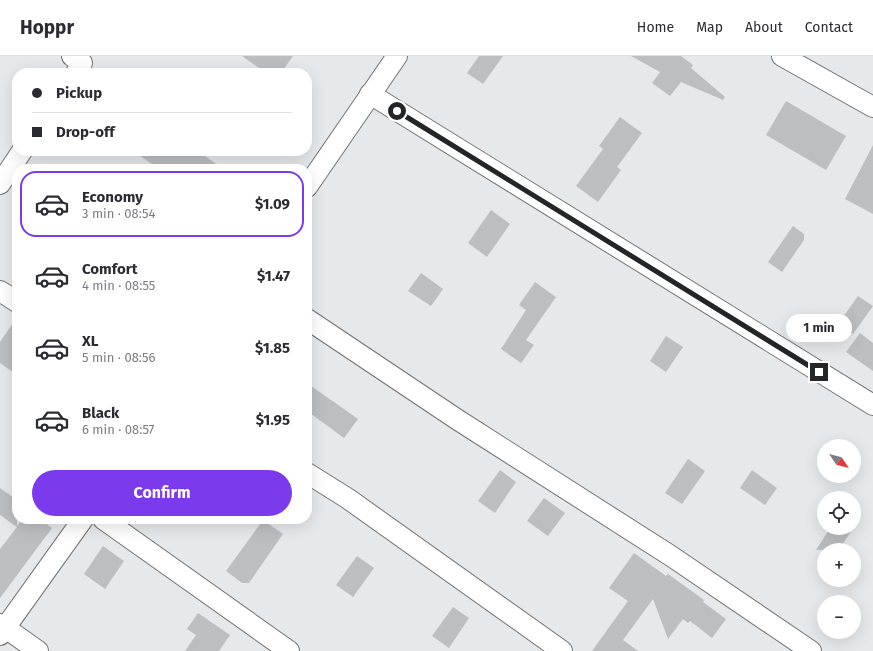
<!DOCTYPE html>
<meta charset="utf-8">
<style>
body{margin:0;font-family:"Fira Sans",sans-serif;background:#f7f7f7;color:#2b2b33;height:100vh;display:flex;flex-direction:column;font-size:15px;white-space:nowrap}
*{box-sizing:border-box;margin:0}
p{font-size:13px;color:#7c7c81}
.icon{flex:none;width:22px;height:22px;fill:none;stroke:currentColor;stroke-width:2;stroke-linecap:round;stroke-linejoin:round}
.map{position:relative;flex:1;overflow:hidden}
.details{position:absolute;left:12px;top:108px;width:300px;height:360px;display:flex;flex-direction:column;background:#fff;border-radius:16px;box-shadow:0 4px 16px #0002}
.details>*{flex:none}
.guide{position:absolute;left:12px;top:12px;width:300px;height:88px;border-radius:16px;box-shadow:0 4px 16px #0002;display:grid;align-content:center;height:88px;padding:0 20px;background:#fff}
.needle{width:26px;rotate:125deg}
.fabs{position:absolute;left:817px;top:383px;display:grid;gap:8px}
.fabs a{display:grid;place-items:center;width:44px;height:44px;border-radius:50%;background:#fff;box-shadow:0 4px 16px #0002;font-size:20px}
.end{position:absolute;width:18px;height:18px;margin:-9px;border:5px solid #242526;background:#fff;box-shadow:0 0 0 2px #fff}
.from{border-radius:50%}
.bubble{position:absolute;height:28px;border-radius:14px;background:#fff;box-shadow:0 4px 16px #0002;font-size:13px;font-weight:700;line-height:28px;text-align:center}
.guide b{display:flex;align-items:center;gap:14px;height:38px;font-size:15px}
.guide b+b{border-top:1px solid #e1e1e2}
.guide i{width:10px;height:10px;background:#2b2b33}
ul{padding:7px 0 0;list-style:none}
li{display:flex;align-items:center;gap:12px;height:66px;margin:0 8px 6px;padding:0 12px;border:2px solid transparent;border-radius:16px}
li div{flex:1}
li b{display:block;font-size:15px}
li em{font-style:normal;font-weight:700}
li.active{border-color:#7c3aed}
li>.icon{width:36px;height:36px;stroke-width:1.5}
.cta{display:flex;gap:8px;margin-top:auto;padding:8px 20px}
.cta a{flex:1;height:46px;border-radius:24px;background:#7c3aed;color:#fff;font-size:16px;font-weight:700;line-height:46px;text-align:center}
header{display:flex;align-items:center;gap:24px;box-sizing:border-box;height:56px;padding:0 20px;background:#fff;border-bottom:1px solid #e1e1e2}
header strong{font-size:19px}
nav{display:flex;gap:22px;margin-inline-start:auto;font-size:14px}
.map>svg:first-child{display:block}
.building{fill:#bcbfc1}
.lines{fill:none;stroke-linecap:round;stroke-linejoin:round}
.minor-casing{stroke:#707375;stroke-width:22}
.minor{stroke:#fff;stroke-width:20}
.route{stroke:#242526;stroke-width:5}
</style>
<header>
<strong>Hoppr</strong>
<nav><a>Home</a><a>Map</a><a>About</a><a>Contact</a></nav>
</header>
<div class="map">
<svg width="873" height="595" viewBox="0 0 873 595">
<rect width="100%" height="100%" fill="#e6e9eb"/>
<g class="building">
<polygon points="242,0 293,0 281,17 266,17"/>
<polygon points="479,0 503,0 483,28 467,17"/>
<polygon points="631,0 681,0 693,9 691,12 725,41 723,44 681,26 670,40 652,27 660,16"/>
<polygon points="786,45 846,80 826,114 766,79"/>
<polygon points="620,61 642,77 617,111 621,114 598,146 576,130 603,93 599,90"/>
<polygon points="873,89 873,158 845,143"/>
<polygon points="133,95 198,95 223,113 159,113"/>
<polygon points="491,154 510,168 487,201 468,187"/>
<polygon points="793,170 804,178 804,184 782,216 768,206"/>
<polygon points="421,217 443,233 431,250 408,235"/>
<polygon points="535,226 556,241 526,284 534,289 521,307 501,293 526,254 519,249"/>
<polygon points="858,240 873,250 853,278 838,268"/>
<polygon points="17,261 17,319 0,307 0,286"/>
<polygon points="860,277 873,287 873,315 846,296"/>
<polygon points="666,280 683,291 666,316 650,305"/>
<polygon points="307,327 358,363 344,382 307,355"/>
<polygon points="688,403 705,415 682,448 665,437"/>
<polygon points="500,414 516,426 495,457 478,445"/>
<polygon points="752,414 777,432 765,449 740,432"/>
<polygon points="0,432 17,444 17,470 23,463 40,463 52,472 0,542 0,493 17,471 0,459"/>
<polygon points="544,442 565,457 548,480 527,465"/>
<polygon points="263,464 283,478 249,527 242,527 226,515"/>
<polygon points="830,472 853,472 839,494 816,494"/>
<polygon points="103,490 124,505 105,533 84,518"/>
<polygon points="634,497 666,520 668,518 704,544 703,546 726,563 712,582 690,565 688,567 683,563 668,583 653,543 623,584 638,595 592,595 628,545 609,532"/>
<polygon points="357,500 374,512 353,541 336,529"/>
<polygon points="453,551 469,562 449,592 432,580"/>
<polygon points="198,557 230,579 219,595 185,595 196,579 187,573"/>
</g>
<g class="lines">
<defs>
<g id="minor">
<polyline points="72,0 82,7 76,17"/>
<polyline points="782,0 873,51"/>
<polyline points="370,38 873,349"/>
<polyline points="0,128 22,95"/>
<polyline points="307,131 397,0"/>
<polyline points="0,235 17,246"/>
<polyline points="307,263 458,364 671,500 811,595"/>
<polyline points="307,417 347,442 562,595"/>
<polyline points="103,463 289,595"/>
<polyline points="0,568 38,595"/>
<polyline points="0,579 83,463"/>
</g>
</defs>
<use href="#minor" class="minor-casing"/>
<use href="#minor" class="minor"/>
</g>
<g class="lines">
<polyline class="route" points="397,55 819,316"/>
</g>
</svg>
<div class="fabs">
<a><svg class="needle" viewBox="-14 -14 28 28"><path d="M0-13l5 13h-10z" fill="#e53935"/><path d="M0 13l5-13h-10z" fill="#7c7c81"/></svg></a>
<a><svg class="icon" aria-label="locate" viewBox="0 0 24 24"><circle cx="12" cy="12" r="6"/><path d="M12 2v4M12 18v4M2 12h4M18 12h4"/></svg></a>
<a>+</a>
<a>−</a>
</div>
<i class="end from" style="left:397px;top:55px"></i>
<i class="end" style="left:819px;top:316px"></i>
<div class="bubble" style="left:786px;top:258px;width:66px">1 min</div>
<div class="guide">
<b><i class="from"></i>Pickup</b>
<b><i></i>Drop-off</b>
</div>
<section class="details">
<ul>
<li class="active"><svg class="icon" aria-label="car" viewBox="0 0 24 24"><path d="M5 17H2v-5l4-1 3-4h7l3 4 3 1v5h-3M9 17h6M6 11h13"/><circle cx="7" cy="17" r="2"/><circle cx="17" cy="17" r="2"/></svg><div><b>Economy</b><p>3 min · 08:54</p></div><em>$1.09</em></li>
<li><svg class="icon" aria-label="car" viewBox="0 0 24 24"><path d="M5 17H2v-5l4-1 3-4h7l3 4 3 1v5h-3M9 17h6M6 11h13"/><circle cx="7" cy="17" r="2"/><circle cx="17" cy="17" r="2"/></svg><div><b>Comfort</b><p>4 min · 08:55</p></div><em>$1.47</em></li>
<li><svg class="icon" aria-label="car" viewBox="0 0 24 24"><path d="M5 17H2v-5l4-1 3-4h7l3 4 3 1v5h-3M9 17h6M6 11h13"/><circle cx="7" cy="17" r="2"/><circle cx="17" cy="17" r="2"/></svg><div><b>XL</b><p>5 min · 08:56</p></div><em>$1.85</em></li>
<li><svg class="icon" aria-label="car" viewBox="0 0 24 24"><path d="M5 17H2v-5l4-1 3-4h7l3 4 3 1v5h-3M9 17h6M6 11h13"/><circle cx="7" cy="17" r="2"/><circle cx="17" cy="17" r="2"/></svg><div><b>Black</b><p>6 min · 08:57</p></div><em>$1.95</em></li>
</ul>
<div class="cta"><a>Confirm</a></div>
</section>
</div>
